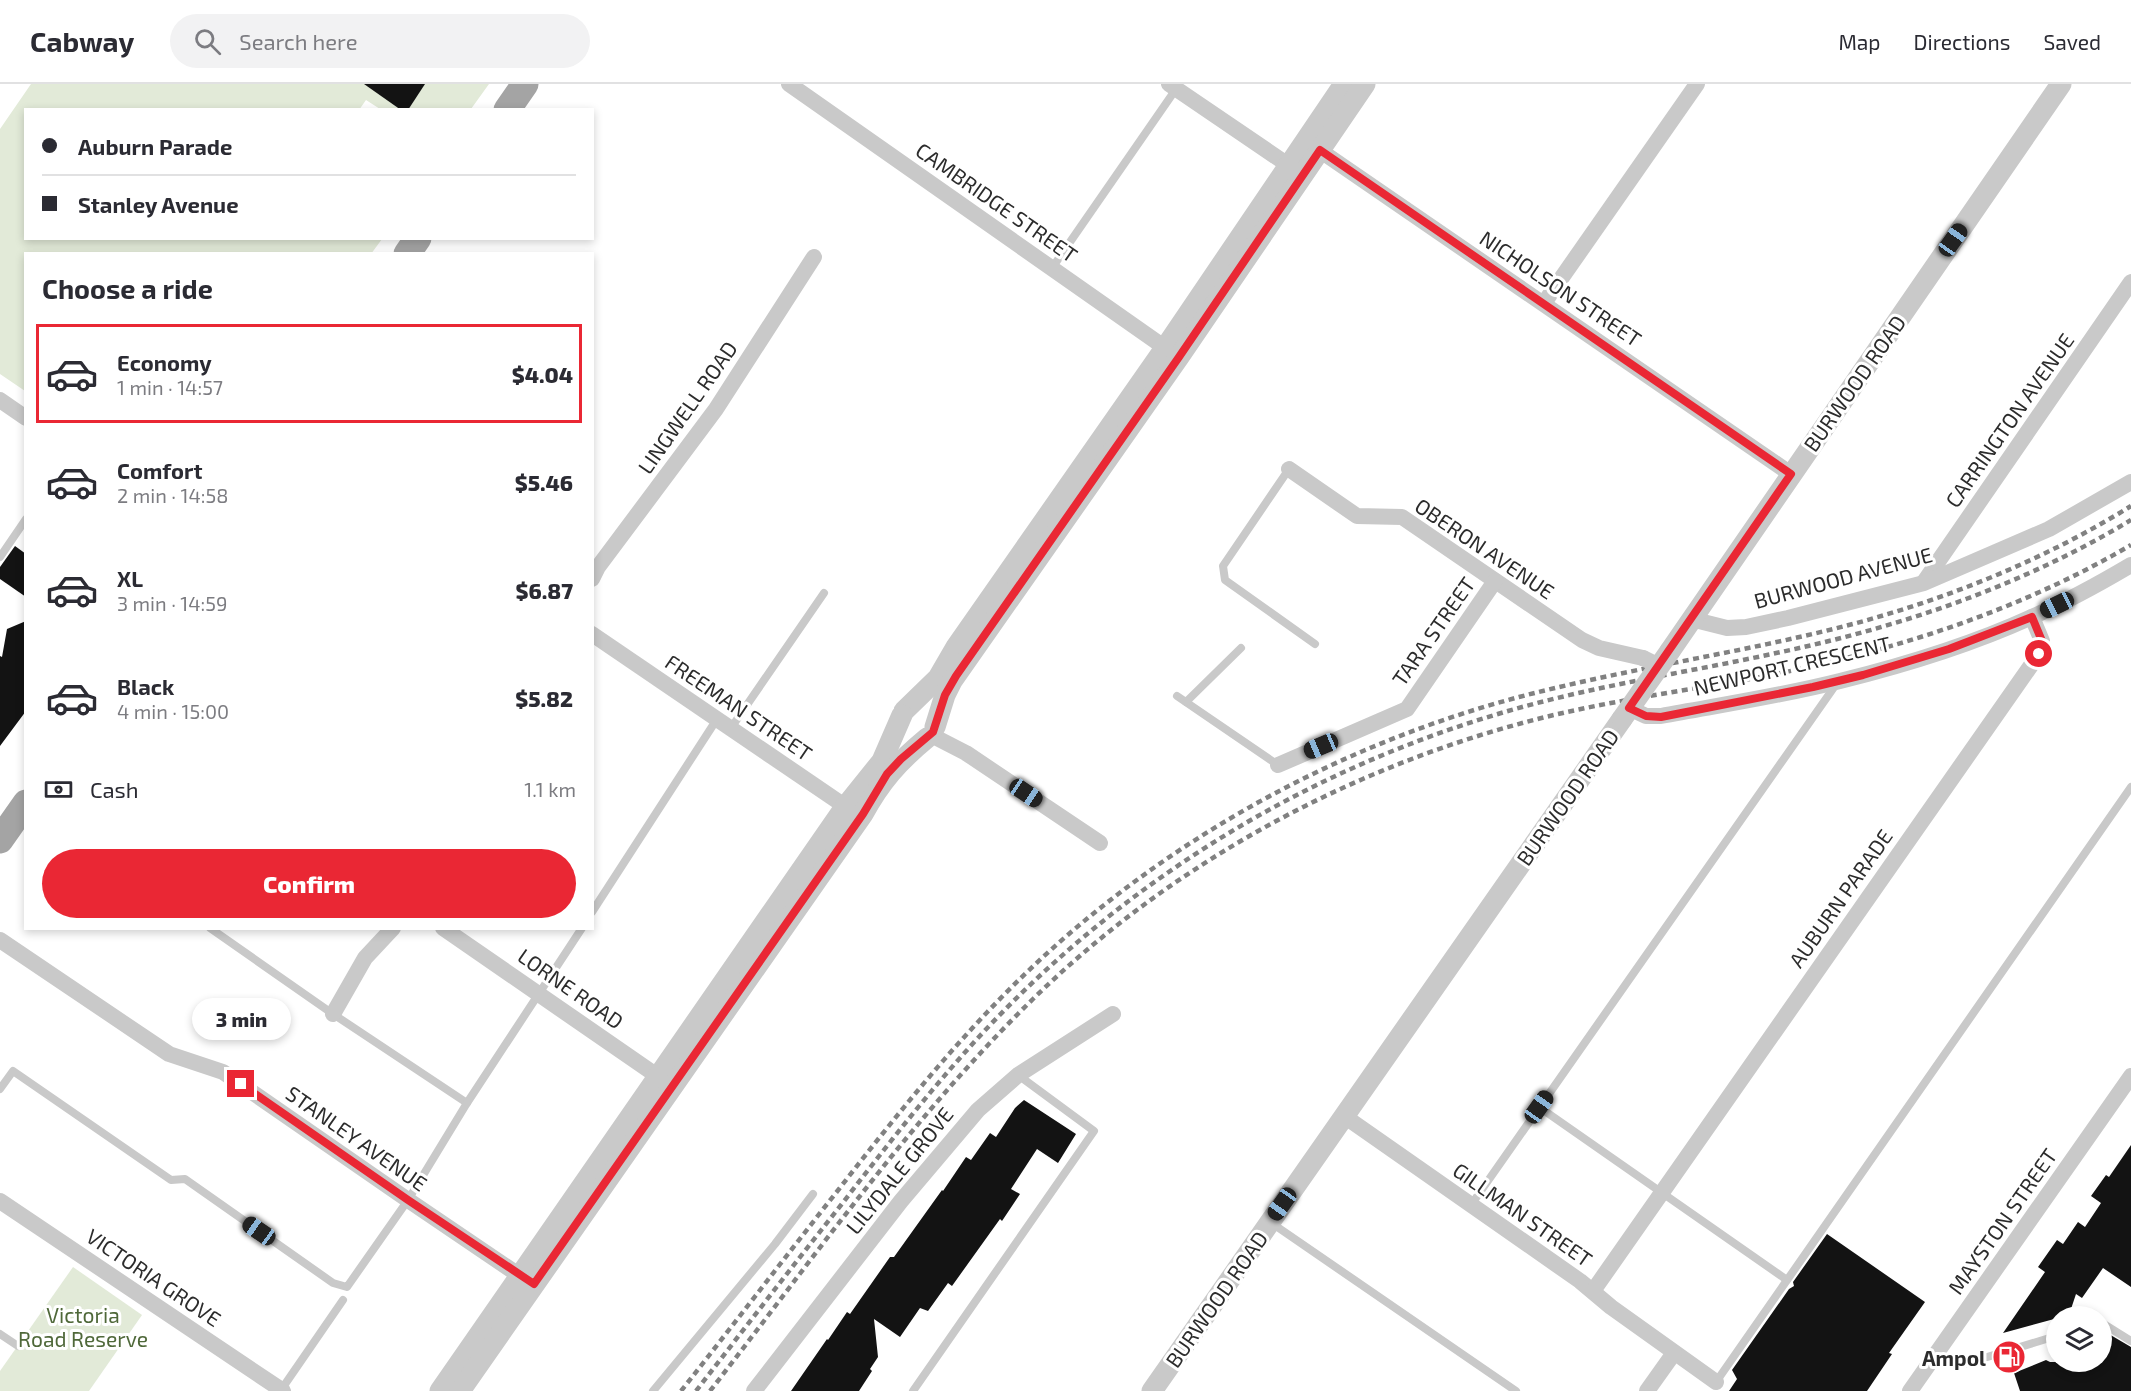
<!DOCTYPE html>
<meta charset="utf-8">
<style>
body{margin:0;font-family:"Exo 2",sans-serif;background:#f2f2f3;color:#2b2b33;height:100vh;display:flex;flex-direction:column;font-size:22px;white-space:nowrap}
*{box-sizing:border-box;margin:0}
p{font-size:20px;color:#7c7c81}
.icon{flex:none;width:33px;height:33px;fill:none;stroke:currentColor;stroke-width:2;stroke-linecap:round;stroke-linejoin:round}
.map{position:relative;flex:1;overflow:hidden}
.drawer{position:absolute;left:24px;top:168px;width:570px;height:678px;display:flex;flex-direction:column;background:#fff;border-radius:0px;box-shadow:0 3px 9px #0003}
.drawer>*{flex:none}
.top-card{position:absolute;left:24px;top:24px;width:570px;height:132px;border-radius:0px;box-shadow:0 3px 9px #0003;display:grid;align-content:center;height:132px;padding:0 18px;background:#fff}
.controls{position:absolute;left:2046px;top:1222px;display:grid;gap:12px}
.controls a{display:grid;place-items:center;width:66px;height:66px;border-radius:50%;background:#fff;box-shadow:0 3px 9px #0003;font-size:30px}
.end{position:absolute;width:27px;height:27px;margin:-14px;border:8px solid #ea2734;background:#fff;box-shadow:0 0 0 3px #fff}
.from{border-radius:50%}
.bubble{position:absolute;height:42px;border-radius:21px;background:#fff;box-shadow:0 3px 9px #0003;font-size:20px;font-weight:800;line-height:42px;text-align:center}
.car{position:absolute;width:18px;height:36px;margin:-18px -9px;border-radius:8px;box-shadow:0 0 4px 2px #0007;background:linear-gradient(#222 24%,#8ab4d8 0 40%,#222 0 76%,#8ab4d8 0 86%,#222 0)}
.top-card b{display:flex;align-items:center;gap:21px;height:57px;font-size:22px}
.top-card b+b{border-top:2px solid #e1e1e2}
.top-card i{width:15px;height:15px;background:#2b2b33}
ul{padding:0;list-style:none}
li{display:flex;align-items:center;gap:18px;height:99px;margin:0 12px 9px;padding:0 6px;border:3px solid transparent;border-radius:0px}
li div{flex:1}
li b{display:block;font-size:22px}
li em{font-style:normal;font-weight:800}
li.selected{border-color:#ea2734}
li>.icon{width:54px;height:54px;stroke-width:1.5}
h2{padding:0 18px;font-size:27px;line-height:72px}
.pay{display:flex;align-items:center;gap:15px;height:66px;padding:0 18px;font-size:22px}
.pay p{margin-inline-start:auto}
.cta{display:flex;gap:12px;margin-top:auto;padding:12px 18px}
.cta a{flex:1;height:69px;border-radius:36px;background:#ea2734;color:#fff;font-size:24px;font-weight:800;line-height:69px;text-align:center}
header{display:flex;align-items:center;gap:36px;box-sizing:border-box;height:84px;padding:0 30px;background:#fff;border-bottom:2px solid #e1e1e2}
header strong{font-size:28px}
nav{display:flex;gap:33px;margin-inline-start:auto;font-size:21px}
.search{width:420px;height:54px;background:#f2f2f3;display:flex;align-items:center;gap:15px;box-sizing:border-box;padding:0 21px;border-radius:33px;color:#7c7c81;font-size:22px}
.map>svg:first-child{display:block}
.green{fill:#e2ead8}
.building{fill:#131313}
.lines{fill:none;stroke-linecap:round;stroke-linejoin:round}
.service{stroke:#c9c9c9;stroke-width:8}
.minor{stroke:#c9c9c9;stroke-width:16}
.tertiary{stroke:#c9c9c9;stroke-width:21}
.primary{stroke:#a4a4a4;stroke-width:27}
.rail{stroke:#818181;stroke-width:4.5;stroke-dasharray:6 4.5;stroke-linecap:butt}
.minor-bridge{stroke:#c9c9c9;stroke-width:16}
.tertiary-bridge{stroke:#c9c9c9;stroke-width:21}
.route{stroke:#ea2734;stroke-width:8}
.labels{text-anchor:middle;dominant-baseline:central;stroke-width:6;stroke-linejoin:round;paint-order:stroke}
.street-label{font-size:21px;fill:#2c2c2c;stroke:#fff}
.park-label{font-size:21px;fill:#4f6839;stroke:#fff}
.poi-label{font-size:21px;font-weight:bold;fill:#2c2c2c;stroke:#fff;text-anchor:end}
</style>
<header>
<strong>Cabway</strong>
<div class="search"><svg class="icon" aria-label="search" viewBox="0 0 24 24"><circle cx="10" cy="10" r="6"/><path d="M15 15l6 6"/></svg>Search here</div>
<nav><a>Map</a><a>Directions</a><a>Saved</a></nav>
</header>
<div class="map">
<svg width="2131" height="1307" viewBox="0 0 2131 1307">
<rect width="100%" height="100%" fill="#fff"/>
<g class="green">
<polygon points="31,0 489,0 471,25 380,25 366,16 359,26 26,26 26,154 382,155 371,170 26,170 25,307 0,290 0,45"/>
<polygon points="73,1183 142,1231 89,1307 0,1307 0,1287"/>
</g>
<g class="building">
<polygon points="364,0 425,0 408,26 401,26"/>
<polygon points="15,462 26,470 26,513 0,495 0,483"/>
<polygon points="26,537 26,627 0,662 0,572 2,573 7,545"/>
<polygon points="1024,1016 1076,1050 1058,1079 1037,1065 1011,1105 1020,1110 1002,1137 1000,1135 952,1202 948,1199 928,1227 920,1224 900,1253 874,1235 878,1273 870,1285 872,1287 859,1307 791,1307 827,1255 828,1256 847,1228 850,1230 890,1173 894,1173 942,1106 943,1107 966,1073 971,1076 990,1049 996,1053 1015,1024"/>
<polygon points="2131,1061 2131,1203 2103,1184 2082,1214 2076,1210 2069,1231 2003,1249 2045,1188 2038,1183 2057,1156 2063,1160 2078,1138 2085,1143 2101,1119 2091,1112 2106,1091 2109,1093"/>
<polygon points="1827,1150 1925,1218 1889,1269 1892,1270 1867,1307 1729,1307 1737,1295 1732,1286 1789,1205 1794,1202 1793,1198"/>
<polygon points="2102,1246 2131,1263 2131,1307 2020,1307 2014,1289 2046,1276 2050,1278 2102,1278"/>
</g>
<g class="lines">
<g class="service">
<polyline points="1052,184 1176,5"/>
<polyline points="1289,385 1223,482 1225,496 1315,560"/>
<polyline points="0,473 26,435"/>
<polyline points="1177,612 1278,681"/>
<polyline points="1186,618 1241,564"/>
<polyline points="731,644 824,509"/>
<polyline points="592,828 717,635"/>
<polyline points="210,844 333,930 467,1019"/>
<polyline points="0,1005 13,987 171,1096 185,1095 333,1199 347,1203 408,1116 467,1019 582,844"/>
<polyline points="1539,1023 1787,1196"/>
<polyline points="1471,1121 1837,599"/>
<polyline points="1270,1138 1516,1307"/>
<polyline points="2102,1239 2131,1257"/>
<polyline points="0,1250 18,1262"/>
<polyline points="1936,1271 1948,1278 1961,1281 2056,1252"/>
<polyline points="1716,1298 2131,703"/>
<polyline points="281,1306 343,1216"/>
<polyline points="653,1307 775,1160 813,1110"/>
<polyline points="913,1307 1094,1047 1018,991"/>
</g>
<g class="minor">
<polyline points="789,0 1174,270"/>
<polyline points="1169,0 1297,87"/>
<polyline points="1312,61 1791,390"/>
<polyline points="1544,219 1697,0"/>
<polyline points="0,316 26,334"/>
<polyline points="1289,385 1357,432 1402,433 1582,556 1599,564 1643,574"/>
<polyline points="592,495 598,483 716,325 814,173"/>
<polyline points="1924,498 2131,198"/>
<polyline points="1691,535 1727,544 1746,543 1788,534 1924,499 2049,445 2131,398"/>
<polyline points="592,550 855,729"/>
<path d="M1629,624L1646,632H1661C1720,621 1781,612 1840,597C1905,581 1973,560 2034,532C2068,517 2099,500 2131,481"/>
<polyline points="931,651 966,669 1100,759"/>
<polyline points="1278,681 1407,625 1495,497"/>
<polyline points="443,844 666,998"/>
<polyline points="0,856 169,970 223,988 408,1116 529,1198"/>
<polyline points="333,930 365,874 393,844"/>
<polyline points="1344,1032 1580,1197 1611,1223 1716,1298"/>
<polyline points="0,1117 283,1307"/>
<polyline points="1593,1207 2039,570 2042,557 2032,533"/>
<polyline points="754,1307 901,1117 978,1026 1018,991 1113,930"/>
<polyline points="1647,1307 1674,1269"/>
<polyline points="1910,1307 2131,992"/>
</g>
<g class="tertiary">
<polyline points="1670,567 2061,0"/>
<polyline points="904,627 938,594 956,563 1165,264 1344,0"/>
<polyline points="935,643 945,611 952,597 1179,273 1365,0"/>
<polyline points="440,1307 845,723 882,677 902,631"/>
<path d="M460,1307L863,730C881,697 898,678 927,654"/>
<polyline points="1152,1307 1622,635"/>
</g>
<g class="primary">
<polyline points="507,26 525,0"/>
<polyline points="407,170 418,154"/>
<polyline points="0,756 26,719"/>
</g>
<g class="rail">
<path d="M681,1307C734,1240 786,1172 839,1105C902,1024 967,943 1043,873C1177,750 1343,660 1519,613C1633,583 1750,568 1864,537C1957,511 2049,473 2131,422"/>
<path d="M696,1307C744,1245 792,1183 841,1121C889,1059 937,997 991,940C1133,791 1311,684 1508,627C1598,601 1690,588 1781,568C1904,542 2023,501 2131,436"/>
<path d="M710,1307C814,1174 912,1033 1033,915C1166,785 1335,691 1515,641C1600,617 1689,607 1776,590C1900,565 2022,525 2131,461"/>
</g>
<polyline class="minor-bridge" points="1643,574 1659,582"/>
<polyline class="tertiary-bridge" points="1622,635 1670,567"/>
</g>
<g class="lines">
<polyline class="route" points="241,1000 408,1116 534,1200 863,730 887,690 901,675 933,648 945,611 956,592 1179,273 1320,66 1791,390 1629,624 1646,632 1661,633 1813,603 1863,591 1949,565 2032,533 2042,557 2039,570"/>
</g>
<defs>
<symbol id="fuel-disc" viewBox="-11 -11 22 22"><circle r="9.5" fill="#ea2734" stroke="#fff"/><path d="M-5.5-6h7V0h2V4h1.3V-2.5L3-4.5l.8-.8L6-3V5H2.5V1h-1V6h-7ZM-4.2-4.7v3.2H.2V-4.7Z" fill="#fff"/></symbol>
</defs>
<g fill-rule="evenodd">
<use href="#fuel-disc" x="1990" y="1254" width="38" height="38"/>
</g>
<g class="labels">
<g class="street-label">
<text transform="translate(997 118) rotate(35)">CAMBRIDGE STREET</text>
<text transform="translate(1561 204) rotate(34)">NICHOLSON STREET</text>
<text transform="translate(1854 299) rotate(-55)">BURWOOD ROAD</text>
<text transform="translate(687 323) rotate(-55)">LINGWELL ROAD</text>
<text transform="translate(2009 336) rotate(-55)">CARRINGTON AVENUE</text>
<text transform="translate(1485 464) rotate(34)">OBERON AVENUE</text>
<text transform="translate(1843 493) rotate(-15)">BURWOOD AVENUE</text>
<text transform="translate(1433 547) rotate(-55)">TARA STREET</text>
<text transform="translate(1792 581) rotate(-13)">NEWPORT CRESCENT</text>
<text transform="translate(739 623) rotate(34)">FREEMAN STREET</text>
<text transform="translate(1567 713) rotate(-55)">BURWOOD ROAD</text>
<text transform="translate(1840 814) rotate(-55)">AUBURN PARADE</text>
<text transform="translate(571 904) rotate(35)">LORNE ROAD</text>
<text transform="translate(357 1054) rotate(35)">STANLEY AVENUE</text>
<text transform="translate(899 1086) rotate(-51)">LILYDALE GROVE</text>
<text transform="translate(1523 1130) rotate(35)">GILLMAN STREET</text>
<text transform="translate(2002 1137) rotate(-55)">MAYSTON STREET</text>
<text transform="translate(154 1193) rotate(34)">VICTORIA GROVE</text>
<text transform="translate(1216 1215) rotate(-55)">BURWOOD ROAD</text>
</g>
<g class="park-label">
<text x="83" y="1230">Victoria<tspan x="83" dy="24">Road Reserve</tspan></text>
</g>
<g class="poi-label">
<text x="1986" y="1273">Ampol</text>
</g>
</g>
</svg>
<div class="controls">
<a><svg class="icon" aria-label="layers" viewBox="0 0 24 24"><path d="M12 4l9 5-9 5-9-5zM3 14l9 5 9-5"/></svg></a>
</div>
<i class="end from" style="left:2039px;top:570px"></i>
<i class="end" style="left:241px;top:1000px"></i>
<div class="bubble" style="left:192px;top:914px;width:99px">3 min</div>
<i class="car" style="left:1953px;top:156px;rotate:35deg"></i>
<i class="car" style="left:2057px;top:521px;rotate:244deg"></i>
<i class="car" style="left:1321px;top:662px;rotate:247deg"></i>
<i class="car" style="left:1026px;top:709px;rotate:124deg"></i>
<i class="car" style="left:1539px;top:1023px;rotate:35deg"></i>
<i class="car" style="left:1282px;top:1120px;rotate:215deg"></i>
<i class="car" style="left:259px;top:1147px;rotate:305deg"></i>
<div class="top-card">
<b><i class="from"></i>Auburn Parade</b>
<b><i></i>Stanley Avenue</b>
</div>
<section class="drawer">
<h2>Choose a ride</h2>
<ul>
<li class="selected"><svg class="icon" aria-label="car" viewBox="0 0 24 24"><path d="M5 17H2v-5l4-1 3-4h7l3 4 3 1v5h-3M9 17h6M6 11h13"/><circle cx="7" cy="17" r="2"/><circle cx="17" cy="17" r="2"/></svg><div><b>Economy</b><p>1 min · 14:57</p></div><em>$4.04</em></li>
<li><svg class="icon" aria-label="car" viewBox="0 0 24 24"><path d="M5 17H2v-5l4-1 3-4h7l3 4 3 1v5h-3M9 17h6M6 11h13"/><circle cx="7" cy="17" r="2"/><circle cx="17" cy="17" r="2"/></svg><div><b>Comfort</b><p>2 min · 14:58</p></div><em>$5.46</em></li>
<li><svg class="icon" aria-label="car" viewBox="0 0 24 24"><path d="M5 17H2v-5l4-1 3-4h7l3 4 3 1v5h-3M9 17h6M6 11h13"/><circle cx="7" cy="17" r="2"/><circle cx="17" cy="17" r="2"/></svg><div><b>XL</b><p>3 min · 14:59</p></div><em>$6.87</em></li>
<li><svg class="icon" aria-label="car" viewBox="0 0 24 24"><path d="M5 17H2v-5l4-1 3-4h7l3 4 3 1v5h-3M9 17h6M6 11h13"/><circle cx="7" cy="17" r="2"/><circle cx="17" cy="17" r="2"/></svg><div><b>Black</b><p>4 min · 15:00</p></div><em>$5.82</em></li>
</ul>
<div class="pay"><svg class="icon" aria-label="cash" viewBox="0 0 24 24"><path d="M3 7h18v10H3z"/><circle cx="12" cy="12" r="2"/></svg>Cash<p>1.1 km</p></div>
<div class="cta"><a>Confirm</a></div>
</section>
</div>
